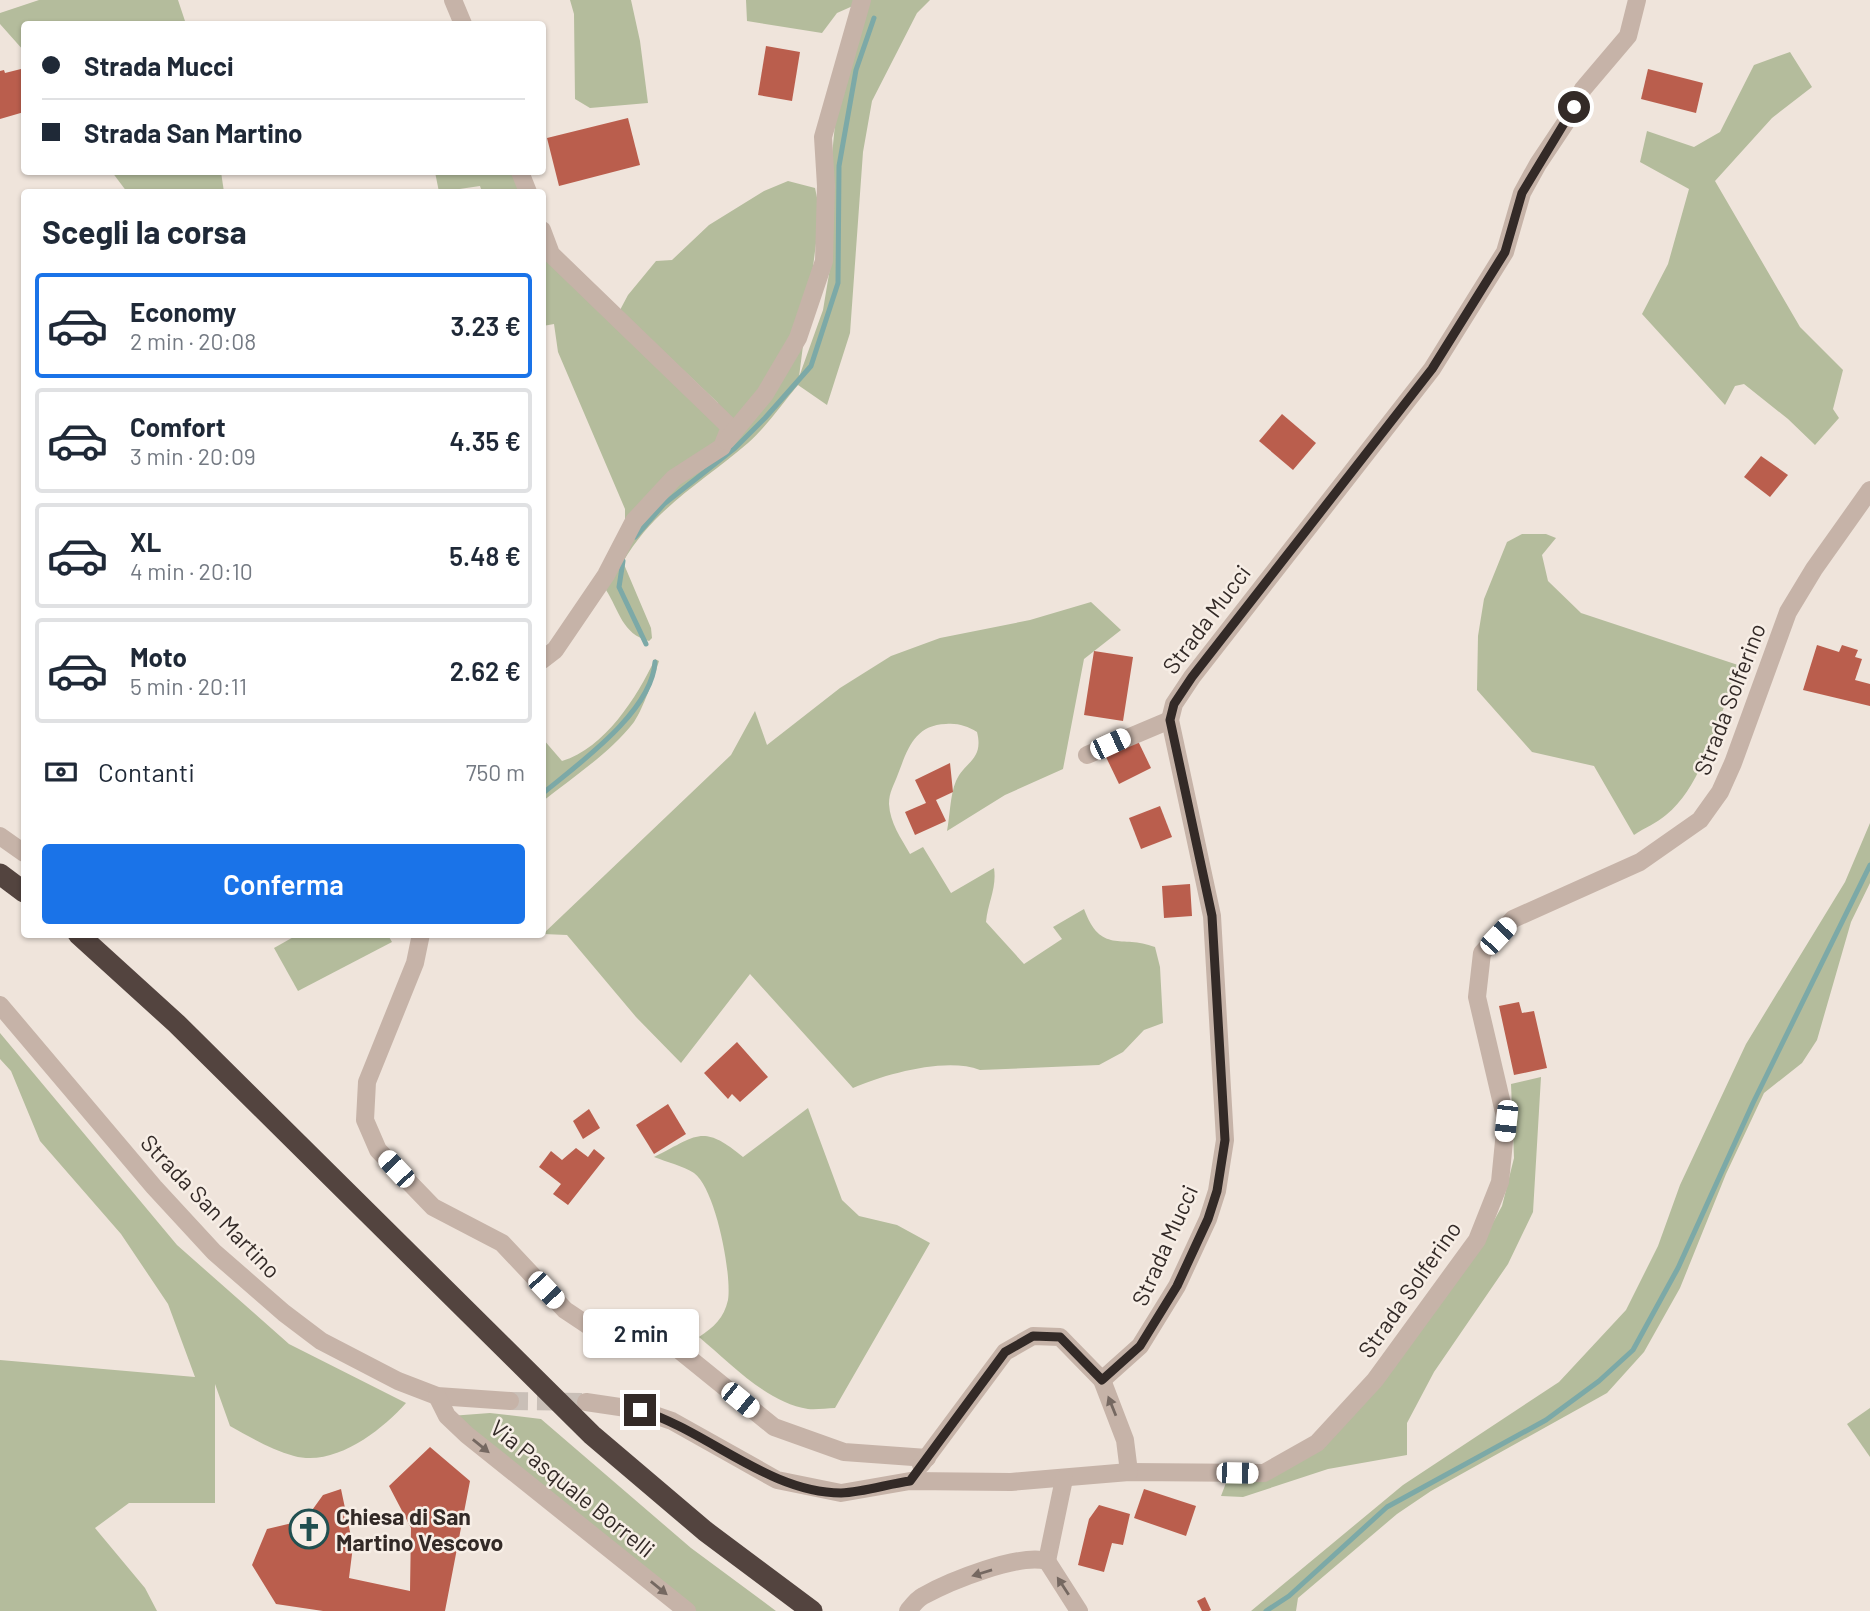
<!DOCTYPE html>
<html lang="it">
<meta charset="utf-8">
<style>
body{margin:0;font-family:Barlow,sans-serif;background:#f2f2f3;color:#1f2937;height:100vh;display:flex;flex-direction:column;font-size:26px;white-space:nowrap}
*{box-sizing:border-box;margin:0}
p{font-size:23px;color:#747a83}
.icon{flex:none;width:38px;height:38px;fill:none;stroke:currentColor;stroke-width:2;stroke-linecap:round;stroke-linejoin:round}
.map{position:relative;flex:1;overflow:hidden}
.details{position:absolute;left:21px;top:189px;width:525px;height:749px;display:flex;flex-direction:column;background:#fff;border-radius:7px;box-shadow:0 2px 5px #0004}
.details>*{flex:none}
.hud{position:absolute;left:21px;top:21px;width:525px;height:154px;border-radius:7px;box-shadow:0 2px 5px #0004;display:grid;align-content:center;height:154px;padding:0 21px;background:#fff}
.end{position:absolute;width:32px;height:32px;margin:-16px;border:9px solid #332a27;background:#fff;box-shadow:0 0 0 4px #fff}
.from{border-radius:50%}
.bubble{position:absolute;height:49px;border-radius:7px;background:#fff;box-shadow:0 2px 5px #0004;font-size:23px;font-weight:600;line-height:49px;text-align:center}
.car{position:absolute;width:21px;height:42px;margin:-21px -10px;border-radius:9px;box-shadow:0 0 5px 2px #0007;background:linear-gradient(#fff 24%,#345 0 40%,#fff 0 76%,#345 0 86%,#fff 0)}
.hud b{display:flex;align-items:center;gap:24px;height:66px;font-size:26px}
.hud b+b{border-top:2px solid #e0e1e3}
.hud i{width:18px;height:18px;background:#1f2937}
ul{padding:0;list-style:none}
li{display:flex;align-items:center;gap:21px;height:105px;margin:0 14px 10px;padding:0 7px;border:4px solid #e0e1e3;border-radius:7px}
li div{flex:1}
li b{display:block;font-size:26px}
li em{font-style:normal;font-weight:600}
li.active{border-color:#1a73e8}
li>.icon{width:63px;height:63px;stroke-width:1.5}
h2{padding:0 21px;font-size:32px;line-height:84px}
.pay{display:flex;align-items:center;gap:18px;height:77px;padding:0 21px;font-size:26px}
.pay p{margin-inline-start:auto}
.action{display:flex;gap:14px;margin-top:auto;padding:14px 21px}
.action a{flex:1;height:80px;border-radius:7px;background:#1a73e8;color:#fff;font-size:28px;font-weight:600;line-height:80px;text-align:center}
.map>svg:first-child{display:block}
.green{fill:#b4bc9c}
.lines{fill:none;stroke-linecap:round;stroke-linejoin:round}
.stream{stroke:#7ca9a7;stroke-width:5}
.building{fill:#ba5e4d}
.minor-tunnel{stroke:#c9bfb7;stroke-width:18;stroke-dasharray:18 9;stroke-linecap:butt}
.minor{stroke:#c6b3a8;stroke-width:18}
.highway{stroke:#53443f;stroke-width:21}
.oneway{fill:#756861}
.route{stroke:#332a27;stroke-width:9}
.labels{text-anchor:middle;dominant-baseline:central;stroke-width:5;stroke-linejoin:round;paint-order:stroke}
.street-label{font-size:23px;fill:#332a27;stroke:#f7eee6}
.poi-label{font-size:23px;font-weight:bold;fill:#332a27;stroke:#f7eee6;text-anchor:start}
</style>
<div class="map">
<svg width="1870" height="1611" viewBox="0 0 1870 1611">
<rect width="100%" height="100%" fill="#efe4db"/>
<g class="green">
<polygon points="39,0 178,0 186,24 24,24 24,51 0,24 0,13"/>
<polygon points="570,0 631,0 640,41 648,103 590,108 575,99 574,14"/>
<polygon points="746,0 855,0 855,5 837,13 822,33 747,21"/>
<path d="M864,0H930L917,13L872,101L863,152L850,333L827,405L798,385C782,404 766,427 748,443C703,482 654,508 623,562L651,628L652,638L649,641C622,634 619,610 606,590L625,527V509L558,352L554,324L543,326L542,246L719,419L718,403L620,310L628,295L656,261L672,260L709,225L764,191L788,181L815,188L820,212L799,377L823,310L832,256L831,166L835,124Z"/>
<polygon points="1790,52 1812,87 1772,118 1715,181 1800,327 1843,370 1833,409 1839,418 1815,445 1788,419 1744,384 1735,386 1725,405 1642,314 1668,264 1689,189 1640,162 1647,131 1694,147 1720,132 1754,65"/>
<polygon points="112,172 221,172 224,192 127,192"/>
<polygon points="435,172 515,172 523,192 482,192 480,186 439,192"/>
<path d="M1522,534H1546L1556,538L1542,555L1548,581L1581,613L1741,666C1718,711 1706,783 1666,815C1657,823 1644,828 1634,835L1594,766L1532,752L1477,690L1478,636L1484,599L1507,542Z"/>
<path d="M1091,602L1121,630L1084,659L1063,769L1005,795L947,831C950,816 950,795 956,781C965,761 984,760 977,732C967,726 958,723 946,724C915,725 908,748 898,774C894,785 889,792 889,804C890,823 901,838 910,854L923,847L951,893L994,868C997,888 988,902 986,922L1024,964L1062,939L1053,927L1084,909C1101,955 1121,934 1155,947L1160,967L1163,1023L1144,1030L1123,1052L1099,1065L980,1070C946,1057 886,1074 853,1088L750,974L681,1063L636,1017L567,935L543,934L731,755L755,711L767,745L840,688L891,656L940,638L1030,620Z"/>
<path d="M655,659L659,661C654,677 643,709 634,722C610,753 573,777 543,801V739L562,761C605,748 637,697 655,659Z"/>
<polygon points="1870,823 1870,883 1851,922 1817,1040 1802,1063 1764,1093 1726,1174 1680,1288 1644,1352 1607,1393 1431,1491 1397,1514 1298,1598 1296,1611 1251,1611 1403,1485 1559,1382 1626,1310 1658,1246 1680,1185 1746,1044 1845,882"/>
<polygon points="297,935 388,935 392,942 298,991 274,948"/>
<path d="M0,1033L177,1245L289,1344L406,1403C381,1431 335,1467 294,1456C271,1450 250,1437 230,1426L215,1384V1503H129L95,1528L145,1588L157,1611H0V1360L195,1377L168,1304L121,1234L40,1141L11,1071L0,1059Z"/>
<polygon points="1541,1077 1533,1212 1508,1264 1434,1372 1407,1423 1407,1455 1328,1469 1243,1497 1221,1496 1229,1475 1266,1474 1318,1444 1478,1250 1502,1206 1514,1158 1511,1084"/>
<path d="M808,1108L842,1200L859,1216L897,1225L930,1243L835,1408C827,1408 816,1410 808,1409C766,1402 730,1363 699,1337C714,1327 724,1318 728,1300C732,1275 716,1189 694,1173C683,1166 667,1162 654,1157C697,1136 702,1123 743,1157Z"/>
<polygon points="1870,1408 1870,1457 1847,1424"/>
<polygon points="490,1413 541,1419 691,1548 776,1611 690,1611 450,1416"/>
</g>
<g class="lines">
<g class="stream">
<polyline points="635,537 664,504 735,448 765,418 811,366 838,283 839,166 856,70 874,18"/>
<polyline points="623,561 619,587 646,644"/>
<path d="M542,794C578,764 652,712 655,662"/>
<polyline points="1266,1611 1289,1596 1387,1507 1546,1420 1599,1381 1633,1350 1678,1268 1753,1103 1870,865"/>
</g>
</g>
<g class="building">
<polygon points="766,46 800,52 792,101 758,95"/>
<polygon points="21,69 24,112 0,119 0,71 4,70 5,73"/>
<polygon points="1648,69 1703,83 1696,113 1641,99"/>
<polygon points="628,118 640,165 559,186 547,138"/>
<polygon points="1282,414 1316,443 1293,470 1259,441"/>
<polygon points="1761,456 1788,475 1770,497 1744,477"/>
<polygon points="1817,645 1839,652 1842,645 1858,650 1855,657 1862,659 1855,680 1870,684 1870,706 1803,690"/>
<polygon points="1094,651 1133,657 1123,721 1084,715"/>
<polygon points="1138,741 1151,768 1119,784 1106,757"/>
<polygon points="950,763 953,792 936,800 946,821 915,835 905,812 926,803 915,780"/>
<polygon points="1160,806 1172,837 1141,849 1129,818"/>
<polygon points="1190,884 1192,916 1164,918 1162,886"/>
<polygon points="1519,1002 1522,1013 1534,1011 1547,1068 1514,1075 1499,1006"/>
<polygon points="737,1042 768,1077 740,1102 732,1094 728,1099 704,1073"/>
<polygon points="668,1104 686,1134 654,1154 636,1125"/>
<polygon points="589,1109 600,1128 583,1139 573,1121"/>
<polygon points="576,1148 588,1157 594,1149 605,1158 568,1205 553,1194 561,1184 539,1167 551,1151 562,1160"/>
<polygon points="430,1447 470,1481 445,1611 323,1611 276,1604 252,1565 267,1529 305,1520 323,1495 341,1489 353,1546 349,1578 410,1591 411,1528 389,1486"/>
<polygon points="1144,1489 1196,1506 1186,1536 1134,1518"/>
<polygon points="1099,1505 1130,1514 1123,1545 1112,1543 1104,1572 1078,1565 1089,1519"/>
<polygon points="1205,1597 1211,1610 1209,1611 1202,1611 1197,1601"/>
</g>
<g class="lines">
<polyline class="minor-tunnel" points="510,1401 586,1402"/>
<g class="minor">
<polyline points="453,0 463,24"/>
<polyline points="520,172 528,192"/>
<polyline points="542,230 551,254 730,427 722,447 674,478 634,521 606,575 555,650 542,660"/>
<polyline points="726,441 765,394 798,338 824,261 826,186 823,137 862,0"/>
<polyline points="1087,755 1170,720"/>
<polyline points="0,836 24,853"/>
<polyline points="421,934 415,963 367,1082 365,1120 378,1150 433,1207 502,1243 565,1310 592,1328 655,1337 679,1350 774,1427 844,1452 927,1458"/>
<polyline points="0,1005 154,1187 214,1252 284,1313 321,1341 398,1381 437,1396 510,1401"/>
<polyline points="1102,1380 1140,1346 1177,1286 1208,1219 1217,1191 1225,1140 1212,916 1170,720 1174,704 1192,677 1432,369 1505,252 1522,193 1538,164 1568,119 1583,89 1628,36 1637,0"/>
<polyline points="437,1396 447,1416 467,1435 687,1611"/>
<polyline points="586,1402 640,1410 672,1421 777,1480 841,1493 910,1481 1011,1482 1129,1472 1264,1473 1317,1443 1375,1380 1477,1240 1500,1182 1506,1121 1477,997 1482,953 1513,919 1640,862 1700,820 1720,792 1733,763 1788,612 1814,569 1870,490"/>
<polyline points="921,1465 1005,1352 1033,1336 1060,1337 1102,1380 1125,1440 1129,1472"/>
<polyline points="1047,1561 1064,1479"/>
<path d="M908,1611C912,1606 917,1599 923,1596C950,1581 1019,1553 1047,1561L1079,1611"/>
</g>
<g class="highway">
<polyline points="0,874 24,892"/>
<polyline points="78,934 177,1024 592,1435 705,1531 812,1611"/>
</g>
</g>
<defs><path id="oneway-solid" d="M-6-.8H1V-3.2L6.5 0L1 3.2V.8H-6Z" transform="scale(1.75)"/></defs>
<g class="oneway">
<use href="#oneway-solid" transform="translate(1112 1406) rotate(-112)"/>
<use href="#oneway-solid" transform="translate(481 1446) rotate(39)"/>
<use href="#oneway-solid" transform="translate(982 1573) rotate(163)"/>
<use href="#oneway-solid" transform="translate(1063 1586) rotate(-123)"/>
<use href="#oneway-solid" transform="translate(659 1588) rotate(39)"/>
</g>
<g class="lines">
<path class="route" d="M640,1410C708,1431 769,1493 841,1493C864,1492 888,1484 910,1481L1005,1352L1033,1336L1060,1337L1102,1380L1140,1346L1177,1286L1208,1219L1217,1191L1225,1140L1212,916L1170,720L1174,704L1192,677L1432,369L1505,252L1522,193L1574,107"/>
</g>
<defs>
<symbol id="church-ring" viewBox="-11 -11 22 22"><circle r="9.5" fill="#f7eee6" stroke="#215050" stroke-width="1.5"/><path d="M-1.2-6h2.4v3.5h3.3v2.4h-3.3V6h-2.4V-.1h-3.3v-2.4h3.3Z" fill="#215050"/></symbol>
</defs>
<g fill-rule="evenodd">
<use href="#church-ring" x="287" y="1507" width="44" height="44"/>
</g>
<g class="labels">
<g class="street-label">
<text transform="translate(1206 619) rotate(-53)">Strada Mucci</text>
<text transform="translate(1729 699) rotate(-69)">Strada Solferino</text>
<text transform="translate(211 1206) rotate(46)">Strada San Martino</text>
<text transform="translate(1164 1245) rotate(-66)">Strada Mucci</text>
<text transform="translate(1409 1289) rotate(-55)">Strada Solferino</text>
<text transform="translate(573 1488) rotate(39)">Via Pasquale Borrelli</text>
</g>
<g class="poi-label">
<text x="336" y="1516">Chiesa di San<tspan x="336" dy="26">Martino Vescovo</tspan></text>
</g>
</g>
</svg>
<i class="end from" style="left:1574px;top:107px"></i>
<i class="end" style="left:640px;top:1410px"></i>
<div class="bubble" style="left:583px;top:1309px;width:116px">2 min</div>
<i class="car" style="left:1110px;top:744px;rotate:65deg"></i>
<i class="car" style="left:1498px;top:936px;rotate:43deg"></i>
<i class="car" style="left:1506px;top:1121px;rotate:186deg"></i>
<i class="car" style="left:396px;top:1169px;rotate:317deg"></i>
<i class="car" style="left:546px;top:1290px;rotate:137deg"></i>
<i class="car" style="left:740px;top:1400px;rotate:129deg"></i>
<i class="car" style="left:1237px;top:1473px;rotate:91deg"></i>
<div class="hud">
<b><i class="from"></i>Strada Mucci</b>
<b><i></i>Strada San Martino</b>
</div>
<section class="details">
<h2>Scegli la corsa</h2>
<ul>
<li class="active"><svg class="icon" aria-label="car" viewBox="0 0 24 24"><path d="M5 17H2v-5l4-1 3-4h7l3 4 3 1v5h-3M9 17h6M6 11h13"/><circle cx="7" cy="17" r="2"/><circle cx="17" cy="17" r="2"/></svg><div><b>Economy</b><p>2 min · 20:08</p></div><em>3.23 €</em></li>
<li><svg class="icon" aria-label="car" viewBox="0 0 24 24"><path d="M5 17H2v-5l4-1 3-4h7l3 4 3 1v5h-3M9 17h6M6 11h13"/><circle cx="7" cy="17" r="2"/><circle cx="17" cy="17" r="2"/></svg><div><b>Comfort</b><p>3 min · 20:09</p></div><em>4.35 €</em></li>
<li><svg class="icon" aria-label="car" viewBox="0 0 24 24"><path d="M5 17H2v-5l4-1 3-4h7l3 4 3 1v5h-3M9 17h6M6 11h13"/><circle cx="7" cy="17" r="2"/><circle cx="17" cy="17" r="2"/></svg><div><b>XL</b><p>4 min · 20:10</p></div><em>5.48 €</em></li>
<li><svg class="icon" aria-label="car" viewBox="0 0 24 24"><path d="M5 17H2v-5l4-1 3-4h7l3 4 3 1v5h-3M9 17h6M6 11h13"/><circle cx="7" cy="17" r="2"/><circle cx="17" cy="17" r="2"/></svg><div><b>Moto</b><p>5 min · 20:11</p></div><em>2.62 €</em></li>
</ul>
<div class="pay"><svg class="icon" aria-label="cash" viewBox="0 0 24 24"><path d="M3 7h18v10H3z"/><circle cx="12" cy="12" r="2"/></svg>Contanti<p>750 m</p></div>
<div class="action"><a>Conferma</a></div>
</section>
</div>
